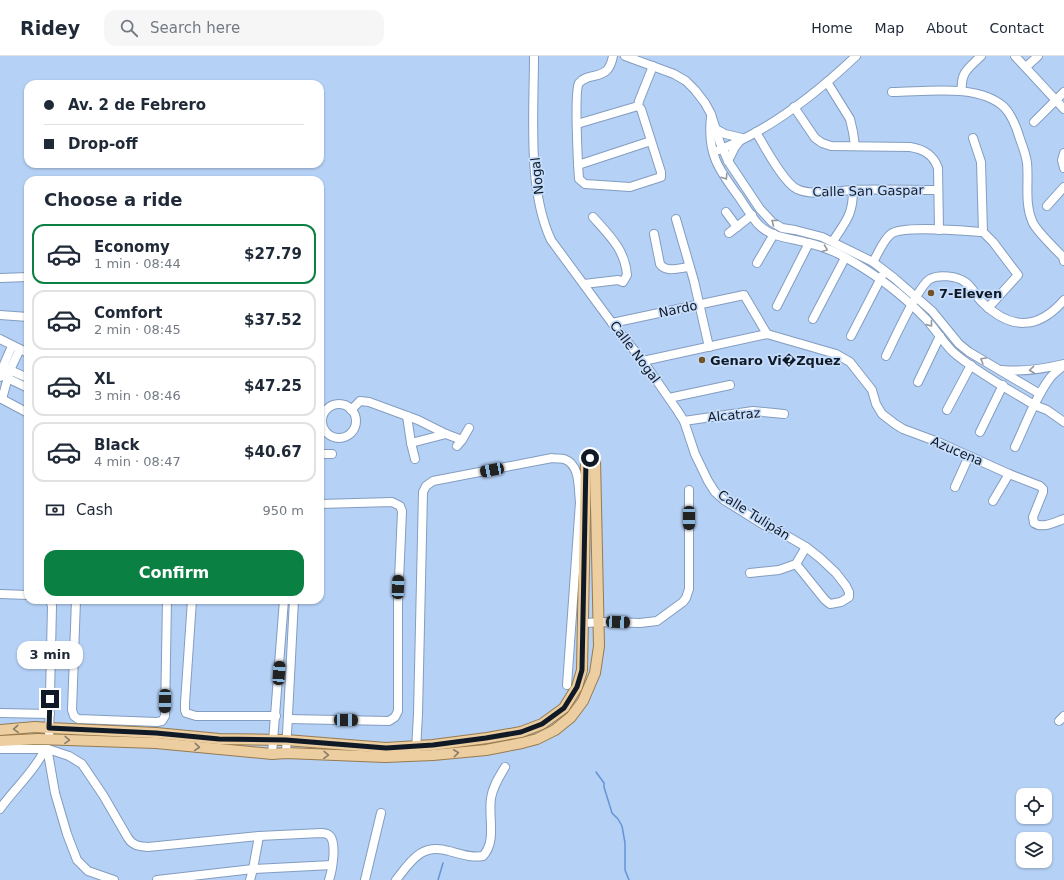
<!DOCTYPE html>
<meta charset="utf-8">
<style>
body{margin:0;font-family:"DejaVu Sans",sans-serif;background:#f6f6f7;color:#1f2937;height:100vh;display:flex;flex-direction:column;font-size:15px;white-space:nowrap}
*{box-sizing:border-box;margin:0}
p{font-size:13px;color:#747a83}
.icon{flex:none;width:22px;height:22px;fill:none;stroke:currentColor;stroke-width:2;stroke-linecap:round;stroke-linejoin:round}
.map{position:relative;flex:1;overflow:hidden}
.details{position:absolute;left:24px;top:120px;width:300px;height:428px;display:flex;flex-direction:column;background:#fff;border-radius:12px;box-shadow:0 1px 3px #0004}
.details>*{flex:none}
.top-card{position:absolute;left:24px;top:24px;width:300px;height:88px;border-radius:12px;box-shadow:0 1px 3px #0004;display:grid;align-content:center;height:88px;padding:0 20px;background:#fff}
.tools{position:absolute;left:1016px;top:732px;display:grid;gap:8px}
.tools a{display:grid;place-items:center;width:36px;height:36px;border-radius:8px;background:#fff;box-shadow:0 1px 3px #0004;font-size:20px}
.end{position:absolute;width:18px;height:18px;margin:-9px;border:5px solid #101a27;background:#fff;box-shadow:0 0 0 2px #fff}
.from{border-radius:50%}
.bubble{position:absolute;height:28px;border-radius:12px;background:#fff;box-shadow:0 1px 3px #0004;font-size:13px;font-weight:600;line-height:28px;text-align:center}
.car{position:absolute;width:12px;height:24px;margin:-12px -6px;border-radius:5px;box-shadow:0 0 3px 1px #0007;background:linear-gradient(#222 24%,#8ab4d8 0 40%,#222 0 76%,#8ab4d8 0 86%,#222 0)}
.top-card b{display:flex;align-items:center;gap:14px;height:38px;font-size:15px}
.top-card b+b{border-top:1px solid #e0e1e3}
.top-card i{width:10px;height:10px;background:#1f2937}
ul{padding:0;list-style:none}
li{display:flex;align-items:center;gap:12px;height:60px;margin:0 8px 6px;padding:0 12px;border:2px solid #e0e1e3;border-radius:12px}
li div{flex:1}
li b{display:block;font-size:15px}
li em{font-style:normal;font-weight:600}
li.current{border-color:#0b8043}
li>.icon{width:36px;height:36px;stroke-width:1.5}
h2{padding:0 20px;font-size:18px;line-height:48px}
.pay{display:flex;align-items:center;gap:10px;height:44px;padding:0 20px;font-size:15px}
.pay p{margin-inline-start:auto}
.button{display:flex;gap:8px;margin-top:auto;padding:8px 20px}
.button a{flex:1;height:46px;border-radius:12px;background:#0b8043;color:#fff;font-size:16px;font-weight:600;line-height:46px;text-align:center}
header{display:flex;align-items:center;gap:24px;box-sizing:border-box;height:56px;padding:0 20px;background:#fff;border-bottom:1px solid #e0e1e3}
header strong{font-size:19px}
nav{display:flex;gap:22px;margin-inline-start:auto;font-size:14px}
.search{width:280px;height:36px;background:#f6f6f7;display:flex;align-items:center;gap:10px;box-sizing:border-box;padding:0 14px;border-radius:12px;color:#747a83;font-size:15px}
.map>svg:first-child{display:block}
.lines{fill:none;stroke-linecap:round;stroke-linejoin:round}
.stream{stroke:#6594d4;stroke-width:1.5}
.minor-casing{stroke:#839dc0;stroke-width:10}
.major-casing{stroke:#977a4d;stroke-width:12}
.minor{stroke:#fff;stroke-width:8}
.major{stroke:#eccea1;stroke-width:10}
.oneway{stroke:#93989e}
.oneway2{stroke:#897d6a}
.route{stroke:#101a27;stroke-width:5}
.poi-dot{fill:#715428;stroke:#c7ddfc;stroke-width:1.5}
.labels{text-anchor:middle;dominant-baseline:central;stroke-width:3.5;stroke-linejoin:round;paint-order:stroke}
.street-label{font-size:13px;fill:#101a27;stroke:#c7ddfc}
.poi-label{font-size:13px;font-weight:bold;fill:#101a27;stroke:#c7ddfc;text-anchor:start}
</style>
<header>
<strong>Ridey</strong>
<div class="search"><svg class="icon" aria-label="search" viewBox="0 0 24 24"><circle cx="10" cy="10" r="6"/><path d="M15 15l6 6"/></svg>Search here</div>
<nav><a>Home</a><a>Map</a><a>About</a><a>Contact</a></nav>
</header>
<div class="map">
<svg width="1064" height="824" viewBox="0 0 1064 824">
<rect width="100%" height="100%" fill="#b5d1f6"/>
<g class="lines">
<g class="stream">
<polyline points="596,716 604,727 604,731 612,757 618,763 622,770 625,787 625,814 629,824"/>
<polyline points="438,824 443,807"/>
</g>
<defs>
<g id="minor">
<path d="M534,0C534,56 527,133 551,184L612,267L643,305L677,354L684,365L695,398L708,425L715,436L724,444L764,469L782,477L806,491L820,502L836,517L846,530L849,536V541L841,546L830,548L825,544L796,508"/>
<path d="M613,0C612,5 610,11 607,14C600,22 586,18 579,27C574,35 578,109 579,123L585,128L630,131L661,121V116L641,53L638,50"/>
<polyline points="625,0 674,18 686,25 695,34 705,47 711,58 720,87 728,105 760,153 772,166 782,172 795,174 822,181 873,206 894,222 932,255 959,288 969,296 1040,338"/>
<polyline points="1015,0 1064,53"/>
<polyline points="1026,11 1038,0"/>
<polyline points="827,26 850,63 853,76 855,90"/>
<path d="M962,35C960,16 969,12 981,0"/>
<path d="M892,36C925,36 978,27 1004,51C1012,59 1017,73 1020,83C1023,91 1026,99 1027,107C1029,127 1024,148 1033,167C1037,175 1055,193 1063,201L1064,205"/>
<polyline points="638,50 639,45 653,10"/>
<path d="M794,51L815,82L822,87L831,90L910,91C923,93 933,98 938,112L939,174"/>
<path d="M711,61C707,97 718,113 739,141C745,150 751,160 758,168C771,182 791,182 808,187C818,189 828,193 837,197C870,214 900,236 926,263C936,274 943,286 953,296C976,316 1008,333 1034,349L1047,354L1064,366"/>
<polyline points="1034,66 1064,36"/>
<polyline points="577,68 638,50"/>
<polyline points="716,73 725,78 742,82 735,91 728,105"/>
<path d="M756,76C764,90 784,127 797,133C810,140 838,135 852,134C881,133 910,134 938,134"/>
<polyline points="973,82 981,106 983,176"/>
<path d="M719,94C770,74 816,38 856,0"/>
<polyline points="1064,97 1062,104 1064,112"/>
<polyline points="578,109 651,85"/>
<polyline points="1047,150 1064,131"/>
<polyline points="726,156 737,171"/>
<polyline points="676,163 694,225 709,291"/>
<polyline points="983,176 993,186 1018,219 988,252"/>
<polyline points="729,177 752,159"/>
<path d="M654,178L660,208C666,217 680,212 689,211"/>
<path d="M833,185C846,165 853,159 853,134"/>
<path d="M873,206C878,198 883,184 891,178C902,169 966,175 983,176"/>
<polyline points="757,207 774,178"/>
<polyline points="0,222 28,221"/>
<path d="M584,228L618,224L623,226L627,219C625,194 610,180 593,161"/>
<polyline points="777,250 809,187"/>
<polyline points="0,259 28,261"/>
<polyline points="813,263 845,202"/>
<polyline points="612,267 744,239 767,278"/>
<polyline points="851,280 882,220"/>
<polyline points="0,283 28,297"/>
<path d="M886,300C893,286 918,230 930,223C939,218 957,220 965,226C973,231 976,241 983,247C1011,274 1038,274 1064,244"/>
<path d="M643,305L767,278L836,298L850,306L872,334L876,348L882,358L895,368L903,373L938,386L1009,418L1040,430L1043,433V436L1033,461L1034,467C1043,473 1055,466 1064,463"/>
<polyline points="5,312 28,322"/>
<path d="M1002,314C1024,316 1043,313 1064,308"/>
<polyline points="3,320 28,332"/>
<polyline points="0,321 3,311 12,290"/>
<polyline points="918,326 940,280"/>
<polyline points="0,342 28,357"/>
<polyline points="669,342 730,329"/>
<polyline points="2,343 10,314 20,293"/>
<circle cx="339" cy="365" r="17"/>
<polyline points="351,354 360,345 369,346 418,364 446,378 462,384 469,372"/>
<polyline points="947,354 971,309"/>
<polyline points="407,360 411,387 446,378"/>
<polyline points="684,365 753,355 784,358"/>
<polyline points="980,376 1003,329"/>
<polyline points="411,387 415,403"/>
<polyline points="457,390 462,384"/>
<path d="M1015,391C1026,368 1035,342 1050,322C1054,317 1060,313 1064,309"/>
<polyline points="320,398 332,398"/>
<polyline points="955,431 969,400"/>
<polyline points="993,445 1009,418"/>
<polyline points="750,517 779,514 796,508 806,491"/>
<polyline points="0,538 28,539"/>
<polyline points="76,544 72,654 74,660 78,663 157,666 162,665 165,660 167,544"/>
<polyline points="192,544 185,647 185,654 186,657 196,660 276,660"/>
<polyline points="583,567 607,566 640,567 657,565 683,546 686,542 689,533 689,434"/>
<polyline points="0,657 50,658"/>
<polyline points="288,663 389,665 395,661 398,655 398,547 402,455 400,450 392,446 320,448"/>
<polyline points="1059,665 1064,660"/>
<polyline points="49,683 52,550 50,544"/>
<path d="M0,693H48L69,700L82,708L103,739L128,782C133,790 139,790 148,791L259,780L321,777C324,777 328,778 330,780C337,788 332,815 329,824"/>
<path d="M416,694L418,658L423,436L426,430L433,425L552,402C555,403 561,402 564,403C581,409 578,432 580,446L567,629"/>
<polyline points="286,697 294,544"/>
<polyline points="272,698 284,544"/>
<path d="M0,753C13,734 32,718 43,697L46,695L48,697L55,737L67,778L77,804L88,815L114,824"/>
<polyline points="157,824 253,813 332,809"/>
<polyline points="250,824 253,813 259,780"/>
<polyline points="365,824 381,757"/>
<path d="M396,824C411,805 421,787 449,795C461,798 471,802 483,800C497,785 488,761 491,742C493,730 499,721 505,711"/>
</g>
<g id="major">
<polyline points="0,674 35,671 49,672 156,677 219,683 286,684 386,692 433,689 487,682 521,676 542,668 564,652 577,631 582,614 586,404"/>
<polyline points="0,685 38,683 156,687 272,698 286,697 385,701 433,699 486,694 522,687 537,683 555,674 571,661 583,645 595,617 599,590 595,403"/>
</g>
</defs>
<use href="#minor" class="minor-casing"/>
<use href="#major" class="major-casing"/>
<use href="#minor" class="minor"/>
<use href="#major" class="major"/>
</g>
<defs><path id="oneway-chevron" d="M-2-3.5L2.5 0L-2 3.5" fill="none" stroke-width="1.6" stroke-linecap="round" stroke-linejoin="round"/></defs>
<g class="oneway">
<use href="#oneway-chevron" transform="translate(725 121) rotate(56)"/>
<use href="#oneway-chevron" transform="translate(774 166) rotate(-144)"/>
<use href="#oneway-chevron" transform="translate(825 193) rotate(21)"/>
<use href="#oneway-chevron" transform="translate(930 268) rotate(51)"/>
<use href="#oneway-chevron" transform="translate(983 304) rotate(-150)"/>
<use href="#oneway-chevron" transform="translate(1032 314) rotate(174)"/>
</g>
<g class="oneway2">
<use href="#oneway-chevron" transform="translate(16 673) rotate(176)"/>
<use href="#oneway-chevron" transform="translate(67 684) rotate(2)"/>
<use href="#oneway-chevron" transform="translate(197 691) rotate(5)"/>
<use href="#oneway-chevron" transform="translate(456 697) rotate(-6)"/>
<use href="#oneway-chevron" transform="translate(326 699) rotate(2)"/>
</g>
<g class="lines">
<polyline class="route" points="50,643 49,672 156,677 219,683 286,684 386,692 433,689 486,682 521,676 542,668 564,652 577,631 582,614 586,404 590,402"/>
</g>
<g class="poi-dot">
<circle cx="931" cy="237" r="4"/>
<circle cx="702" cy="304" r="4"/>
</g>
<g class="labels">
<g class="street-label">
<text transform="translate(537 120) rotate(-96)">Nogal</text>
<text transform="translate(868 135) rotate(-1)">Calle San Gaspar</text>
<text transform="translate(678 253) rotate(-12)">Nardo</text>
<text transform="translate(635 296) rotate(53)">Calle Nogal</text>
<text transform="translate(734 359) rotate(-5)">Alcatraz</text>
<text transform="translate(957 395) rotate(23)">Azucena</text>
<text transform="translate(754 459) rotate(32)">Calle Tulipán</text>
</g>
<g class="poi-label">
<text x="939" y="237">7-Eleven</text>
<text x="710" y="304">Genaro Vi�Zquez</text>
</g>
</g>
</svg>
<div class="tools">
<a><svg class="icon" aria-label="locate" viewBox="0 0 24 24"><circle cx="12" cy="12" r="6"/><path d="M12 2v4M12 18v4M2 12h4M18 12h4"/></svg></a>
<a><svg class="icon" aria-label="layers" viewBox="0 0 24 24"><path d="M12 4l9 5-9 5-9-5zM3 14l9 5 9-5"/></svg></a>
</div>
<i class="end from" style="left:590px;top:402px"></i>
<i class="end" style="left:50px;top:643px"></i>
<div class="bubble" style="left:17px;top:585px;width:66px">3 min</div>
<i class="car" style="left:492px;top:414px;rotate:259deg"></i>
<i class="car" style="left:689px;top:462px;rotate:180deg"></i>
<i class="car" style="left:398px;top:531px;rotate:2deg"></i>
<i class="car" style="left:618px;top:566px;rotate:93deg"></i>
<i class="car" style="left:279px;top:617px;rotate:4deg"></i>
<i class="car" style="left:165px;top:645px;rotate:181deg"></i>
<i class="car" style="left:346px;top:664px;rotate:91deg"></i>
<div class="top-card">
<b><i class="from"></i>Av. 2 de Febrero</b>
<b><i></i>Drop-off</b>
</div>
<section class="details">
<h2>Choose a ride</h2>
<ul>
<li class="current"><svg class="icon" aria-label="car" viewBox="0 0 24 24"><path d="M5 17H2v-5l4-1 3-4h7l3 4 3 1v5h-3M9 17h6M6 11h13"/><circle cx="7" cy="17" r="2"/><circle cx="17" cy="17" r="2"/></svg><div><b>Economy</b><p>1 min · 08:44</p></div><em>$27.79</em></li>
<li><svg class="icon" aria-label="car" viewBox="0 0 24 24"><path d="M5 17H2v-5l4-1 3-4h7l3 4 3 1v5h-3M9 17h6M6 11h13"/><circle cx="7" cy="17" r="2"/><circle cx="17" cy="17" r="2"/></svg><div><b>Comfort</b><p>2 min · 08:45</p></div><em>$37.52</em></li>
<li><svg class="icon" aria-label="car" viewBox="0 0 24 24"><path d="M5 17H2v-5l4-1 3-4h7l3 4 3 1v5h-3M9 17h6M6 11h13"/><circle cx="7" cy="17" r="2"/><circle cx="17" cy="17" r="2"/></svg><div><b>XL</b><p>3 min · 08:46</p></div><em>$47.25</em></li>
<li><svg class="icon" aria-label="car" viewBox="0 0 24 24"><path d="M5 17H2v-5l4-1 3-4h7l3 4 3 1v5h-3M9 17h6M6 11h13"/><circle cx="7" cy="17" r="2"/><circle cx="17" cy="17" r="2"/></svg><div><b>Black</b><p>4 min · 08:47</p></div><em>$40.67</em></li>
</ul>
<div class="pay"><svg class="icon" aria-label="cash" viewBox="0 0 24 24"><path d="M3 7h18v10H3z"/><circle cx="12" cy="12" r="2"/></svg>Cash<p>950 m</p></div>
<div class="button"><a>Confirm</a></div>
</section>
</div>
